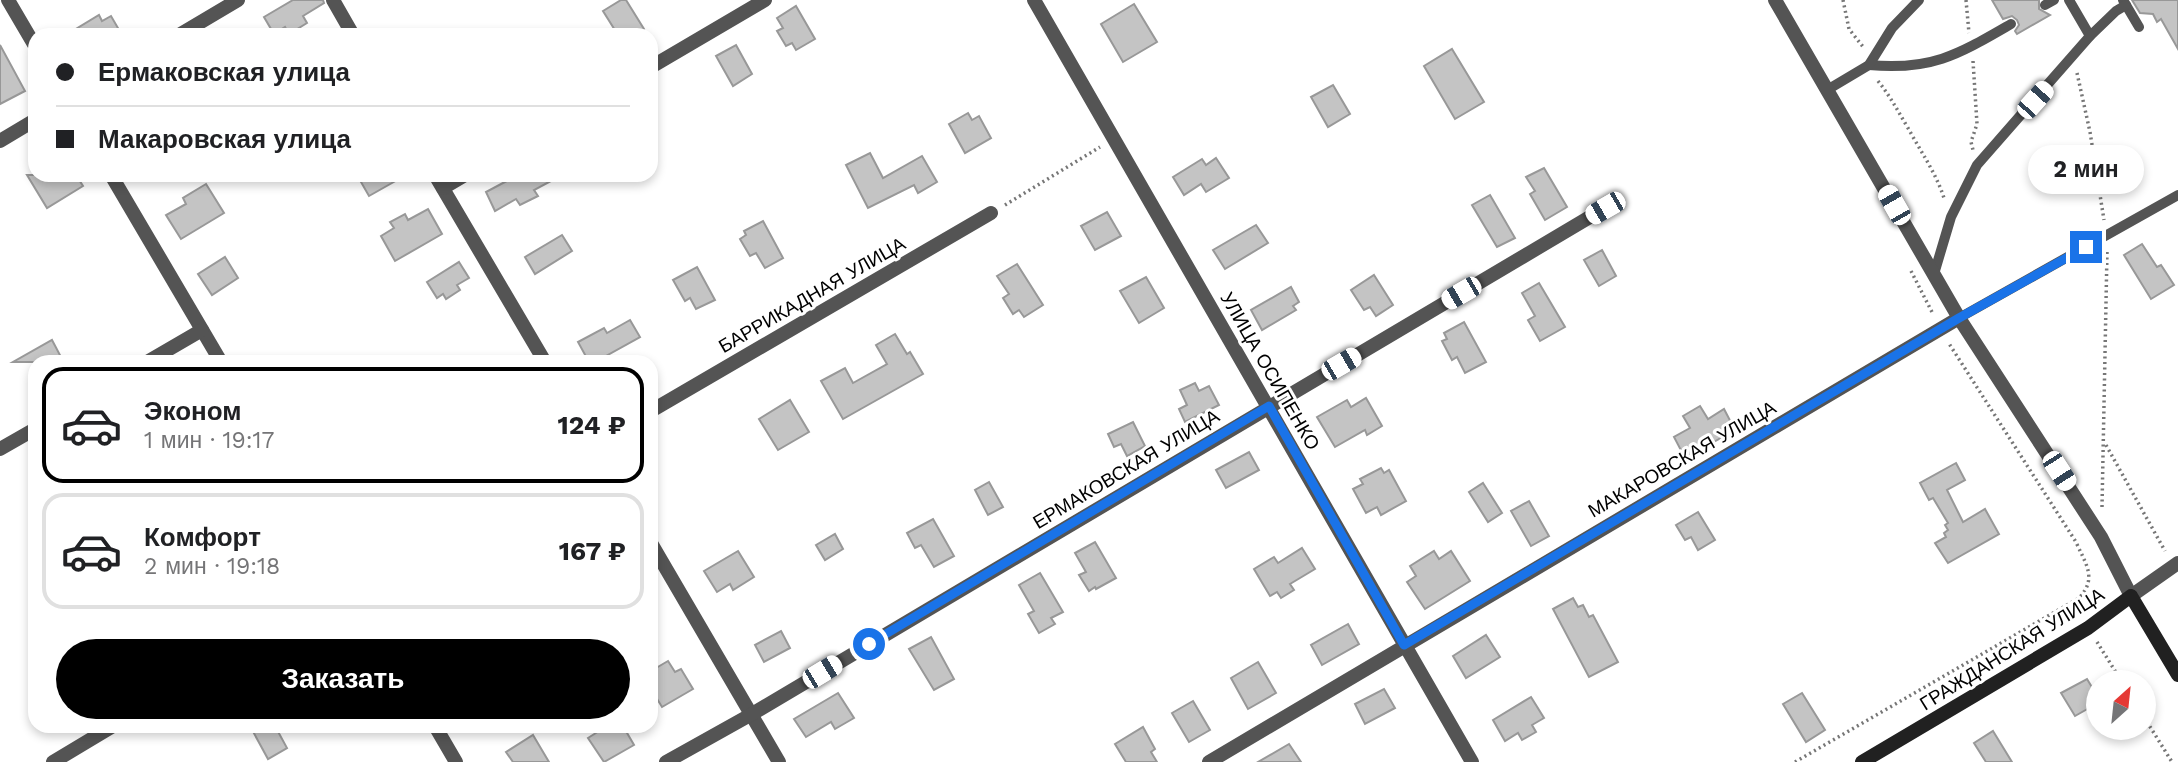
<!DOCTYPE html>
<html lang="ru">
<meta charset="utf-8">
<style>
body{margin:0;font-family:"Work Sans",sans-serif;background:#f2f2f2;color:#202124;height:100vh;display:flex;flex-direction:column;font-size:26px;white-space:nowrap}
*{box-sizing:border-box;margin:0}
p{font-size:23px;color:#757577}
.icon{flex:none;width:38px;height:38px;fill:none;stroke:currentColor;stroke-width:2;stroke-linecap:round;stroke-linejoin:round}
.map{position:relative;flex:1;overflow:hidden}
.sheet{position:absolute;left:28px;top:355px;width:630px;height:378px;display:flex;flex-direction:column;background:#fff;border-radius:21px;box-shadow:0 4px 10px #0003}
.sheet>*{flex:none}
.guide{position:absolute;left:28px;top:28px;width:630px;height:154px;border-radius:21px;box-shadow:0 4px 10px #0003;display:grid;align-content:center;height:154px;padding:0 28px;background:#fff}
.needle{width:46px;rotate:27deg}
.controls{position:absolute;left:2086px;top:670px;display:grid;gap:14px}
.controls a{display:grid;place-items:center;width:70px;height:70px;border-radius:50%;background:#fff;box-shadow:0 4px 10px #0003;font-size:35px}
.end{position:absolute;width:32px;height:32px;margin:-16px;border:9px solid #1a73e8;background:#fff;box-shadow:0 0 0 4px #fff}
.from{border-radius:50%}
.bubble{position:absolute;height:49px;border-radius:24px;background:#fff;box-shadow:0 4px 10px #0003;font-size:23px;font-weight:700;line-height:49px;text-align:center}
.car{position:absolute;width:21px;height:42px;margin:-21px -10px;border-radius:9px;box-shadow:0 0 5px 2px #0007;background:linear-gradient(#fff 24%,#345 0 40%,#fff 0 76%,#345 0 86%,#fff 0)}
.guide b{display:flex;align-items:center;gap:24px;height:66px;font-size:26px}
.guide b+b{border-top:2px solid #e0e0e0}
.guide i{width:18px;height:18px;background:#202124}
ul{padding:12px 0 0;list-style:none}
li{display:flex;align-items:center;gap:21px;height:116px;margin:0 14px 10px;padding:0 14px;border:4px solid #e0e0e0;border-radius:21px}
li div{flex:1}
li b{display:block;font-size:26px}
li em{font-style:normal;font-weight:700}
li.active{border-color:#000}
li>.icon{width:63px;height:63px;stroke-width:1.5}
.cta{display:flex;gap:14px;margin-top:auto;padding:14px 28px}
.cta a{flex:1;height:80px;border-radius:42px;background:#000;color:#fff;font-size:28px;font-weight:700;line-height:80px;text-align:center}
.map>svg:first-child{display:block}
.building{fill:#c4c4c4;stroke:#989898;stroke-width:2}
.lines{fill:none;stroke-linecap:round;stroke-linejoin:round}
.path{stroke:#767676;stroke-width:3.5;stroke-dasharray:2 3.5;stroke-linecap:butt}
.service{stroke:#545454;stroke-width:10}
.minor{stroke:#545454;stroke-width:14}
.tertiary{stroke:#545454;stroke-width:14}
.secondary{stroke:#212121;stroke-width:14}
.route{stroke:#1a73e8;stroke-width:9}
.labels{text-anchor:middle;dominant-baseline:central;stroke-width:6;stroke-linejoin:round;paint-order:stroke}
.street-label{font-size:19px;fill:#000;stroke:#fff}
</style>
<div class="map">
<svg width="2178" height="762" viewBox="0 0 2178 762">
<rect width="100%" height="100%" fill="#fff"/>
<g class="building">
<polygon points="293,0 323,0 324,3 303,16 307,23 289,34 285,27 274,34 264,17"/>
<polygon points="621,0 626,0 644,29 635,35 618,35 603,11"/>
<polygon points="1992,0 2039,0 2039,9 2050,15 2017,34 2015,31 2019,25 2017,20 2012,16 2003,19"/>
<polygon points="2132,0 2178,0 2178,49 2161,19 2157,22 2153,14 2140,13"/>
<polygon points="1134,4 1157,42 1123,62 1101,24"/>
<polygon points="796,6 815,39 796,50 792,43 786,46 777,31 783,28 777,18"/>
<polygon points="99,15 102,21 111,16 122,35 66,35"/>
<polygon points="0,45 25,91 0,104"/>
<polygon points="736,45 752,74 733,86 716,56"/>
<polygon points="1452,49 1484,102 1455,119 1424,66"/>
<polygon points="1333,85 1350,114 1328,127 1311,97"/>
<polygon points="968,113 972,120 979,116 991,138 965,153 949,124"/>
<polygon points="870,153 883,178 922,156 937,182 918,193 914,185 868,208 846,165"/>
<polygon points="1216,158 1229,178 1206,192 1201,184 1184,195 1173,177 1202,159 1206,165"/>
<polygon points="1544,168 1567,207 1545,220 1530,194 1535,191 1526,177"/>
<polygon points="27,175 76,175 83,186 47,208"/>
<polygon points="357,175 406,175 369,196"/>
<polygon points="518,175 562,175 534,190 538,196 520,205 516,199 495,211 486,192"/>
<polygon points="206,184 224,213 181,239 166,215 186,204 183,198"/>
<polygon points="1490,195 1515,238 1497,247 1472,205"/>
<polygon points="428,209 442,234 395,261 381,236 394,228 390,222 405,214 408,220"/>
<polygon points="1107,212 1121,236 1095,250 1081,226"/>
<polygon points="763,221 783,258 765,268 756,253 750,256 740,239 746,235 744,231"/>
<polygon points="1256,225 1268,243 1225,269 1213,250"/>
<polygon points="562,235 572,251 535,274 525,257"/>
<polygon points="2142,244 2157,267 2161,265 2174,285 2151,299 2124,255"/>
<polygon points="1602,250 1616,276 1599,286 1584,260"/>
<polygon points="225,257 238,278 212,295 198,274"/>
<polygon points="459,262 469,278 457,285 460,290 446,299 443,294 437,298 427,282"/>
<polygon points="1017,264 1043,305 1024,317 1019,310 1013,314 1003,298 1009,294 997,276"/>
<polygon points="697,267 715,300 696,309 690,298 685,301 673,280"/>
<polygon points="1374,275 1393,305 1376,316 1370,307 1364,310 1351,290"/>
<polygon points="1146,277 1164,308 1139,323 1120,291"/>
<polygon points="1539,283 1565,327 1540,341 1528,320 1535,316 1522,293"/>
<polygon points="1291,287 1299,302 1293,306 1296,310 1262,330 1251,310"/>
<polygon points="630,320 640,337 595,362 589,362 578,342 604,328 607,333"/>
<polygon points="1464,322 1486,362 1465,373 1457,357 1452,360 1442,341 1447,339 1444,333"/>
<polygon points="895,334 907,354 910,352 923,374 843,419 821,381 845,368 853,383 887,364 876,345"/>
<polygon points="52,340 61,357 52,362 13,362"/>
<polygon points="1195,383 1199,391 1209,386 1219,405 1185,422 1179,409 1187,405 1180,390"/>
<polygon points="1366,398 1382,426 1367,435 1365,430 1335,447 1317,417 1347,400 1351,407"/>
<polygon points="790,400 809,432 778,450 759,419"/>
<polygon points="1700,406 1708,419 1724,409 1735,430 1685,458 1674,437 1690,428 1683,416"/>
<polygon points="1133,422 1145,446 1127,456 1121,444 1114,447 1108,434"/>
<polygon points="1249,452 1259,470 1226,488 1216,470"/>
<polygon points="1956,463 1965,480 1947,490 1963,522 1985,509 1999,534 1948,563 1935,543 1946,537 1944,533 1948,530 1945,525 1948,523 1933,498 1929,500 1920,483"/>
<polygon points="1381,468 1384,473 1389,470 1406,501 1381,515 1377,507 1366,513 1353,489 1363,484 1360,479"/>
<polygon points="989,482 1003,507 988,515 975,490"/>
<polygon points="1483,483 1502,513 1488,522 1469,492"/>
<polygon points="1529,501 1549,536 1531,546 1511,511"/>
<polygon points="1698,512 1715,540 1698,550 1691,537 1685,540 1676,525"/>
<polygon points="933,519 954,556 934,567 921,545 915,548 907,533"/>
<polygon points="835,534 843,549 825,560 816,545"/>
<polygon points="1095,542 1116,578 1096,589 1095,587 1089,591 1079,575 1086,572 1075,553"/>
<polygon points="1302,548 1315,569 1290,584 1294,590 1281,598 1277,592 1270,596 1254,569 1274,557 1278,563"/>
<polygon points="738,551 754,577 733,590 730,584 717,592 704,571"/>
<polygon points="1434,551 1439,559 1451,551 1470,581 1425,609 1407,582 1416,576 1410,566"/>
<polygon points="1040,573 1063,612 1051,618 1055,624 1039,633 1028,614 1034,611 1019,585"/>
<polygon points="1573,598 1578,607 1583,605 1589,617 1593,615 1618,662 1589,677 1553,609"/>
<polygon points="1348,624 1359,644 1322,665 1311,645"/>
<polygon points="781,631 790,648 764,662 755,645"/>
<polygon points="1486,635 1500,657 1466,678 1453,656"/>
<polygon points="931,637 954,679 934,690 909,649"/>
<polygon points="668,661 675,672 681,669 693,689 662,707 651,689 651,671"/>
<polygon points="1258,662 1276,693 1248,709 1231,678"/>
<polygon points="2087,679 2098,697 2098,703 2075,716 2061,693"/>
<polygon points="1384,689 1395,708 1365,724 1355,704"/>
<polygon points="838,693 854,718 835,729 831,722 806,737 794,719"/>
<polygon points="1802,693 1825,730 1806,742 1783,704"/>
<polygon points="1531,697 1544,718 1532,725 1536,732 1522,740 1518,733 1505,741 1493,720"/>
<polygon points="1193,701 1210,730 1189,742 1172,713"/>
<polygon points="250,726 275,726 287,748 268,759"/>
<polygon points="607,726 623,726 634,745 604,762 588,738"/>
<polygon points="1143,727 1155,749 1151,752 1157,762 1126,762 1115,744"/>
<polygon points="1993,731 2012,762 1986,762 1974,743"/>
<polygon points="533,735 549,762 513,762 506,752"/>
<polygon points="1289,744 1301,762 1258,762"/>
</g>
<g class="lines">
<g class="path">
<polyline points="1843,0 1849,29 1864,48"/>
<polyline points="1966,0 1969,33"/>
<polyline points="1973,61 1977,124 1971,142 1973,150"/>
<polyline points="2077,73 2090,132 2104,220"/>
<path d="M1878,81C1890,96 1898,111 1908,128C1921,152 1936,173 1944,198"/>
<polyline points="1005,205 1100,147"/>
<polyline points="1911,271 1933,314"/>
<polyline points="2106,445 2165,551"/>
<polyline points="2102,507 2107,252"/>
<polyline points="2074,601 2081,614"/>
<polyline points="2097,642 2122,682"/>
<polyline points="2144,717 2172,762"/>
<path d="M1795,762L2079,598C2098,578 2085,563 2076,542L1948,342"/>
</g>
<g class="service">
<polyline points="2069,0 2090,36"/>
<polyline points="2123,0 2139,27"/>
<polyline points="2045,5 2054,0"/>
<path d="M1869,65C1932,71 1959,54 2011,24"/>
<polyline points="1827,90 1869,65 1892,28 1919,0"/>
<polyline points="1934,274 1951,217 1977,165 2090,36 2116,11 2126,5"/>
<polyline points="1959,318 2178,195"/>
</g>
<g class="minor">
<polyline points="8,0 35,46"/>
<polyline points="333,0 353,35"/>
<polyline points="1034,0 1472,762"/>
<polyline points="1775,0 1959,318 2101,537 2131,596"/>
<polyline points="179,35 238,0"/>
<polyline points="651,67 765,0"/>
<polyline points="0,141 35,120"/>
<polyline points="111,175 221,362"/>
<polyline points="435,175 545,362"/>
<polyline points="443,188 465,175"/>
<polyline points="147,362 202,330"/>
<polyline points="651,411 991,213"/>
<polyline points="0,449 35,429"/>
<polyline points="651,543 779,762"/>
<polyline points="435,726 456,762"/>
<polyline points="53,762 113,726"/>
<polyline points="666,762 752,714 1605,208"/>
<polyline points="1209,762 1959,318"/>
</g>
<polyline class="tertiary" points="2131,596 2178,563"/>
<polyline class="secondary" points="1862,762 2088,628 2131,596 2178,675"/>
</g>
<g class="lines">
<polyline class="route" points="869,644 1269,406 1404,645 1959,318 2086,247"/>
</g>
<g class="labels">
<g class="street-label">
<text transform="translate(812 295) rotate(-30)">БАРРИКАДНАЯ УЛИЦА</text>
<text transform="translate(1270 371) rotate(60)">УЛИЦА ОСИПЕНКО</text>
<text transform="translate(1682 459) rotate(-30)">МАКАРОВСКАЯ УЛИЦА</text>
<text transform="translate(1126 469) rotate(-31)">ЕРМАКОВСКАЯ УЛИЦА</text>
<text transform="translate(2012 649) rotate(-32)">ГРАЖДАНСКАЯ УЛИЦА</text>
</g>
</g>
</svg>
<div class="controls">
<a><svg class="needle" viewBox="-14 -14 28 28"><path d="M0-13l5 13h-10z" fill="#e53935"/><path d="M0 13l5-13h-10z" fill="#757577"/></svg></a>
</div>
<i class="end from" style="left:869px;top:644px"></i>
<i class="end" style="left:2086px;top:247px"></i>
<div class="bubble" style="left:2028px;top:145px;width:116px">2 мин</div>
<i class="car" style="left:2035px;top:100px;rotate:42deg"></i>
<i class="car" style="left:1894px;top:205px;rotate:330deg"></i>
<i class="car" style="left:1605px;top:208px;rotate:240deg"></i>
<i class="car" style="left:1461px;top:293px;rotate:240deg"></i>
<i class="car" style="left:1341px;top:364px;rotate:60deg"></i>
<i class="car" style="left:2059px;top:471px;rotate:147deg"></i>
<i class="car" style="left:822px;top:672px;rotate:59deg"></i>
<div class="guide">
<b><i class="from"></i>Ермаковская улица</b>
<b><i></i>Макаровская улица</b>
</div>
<section class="sheet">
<ul>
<li class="active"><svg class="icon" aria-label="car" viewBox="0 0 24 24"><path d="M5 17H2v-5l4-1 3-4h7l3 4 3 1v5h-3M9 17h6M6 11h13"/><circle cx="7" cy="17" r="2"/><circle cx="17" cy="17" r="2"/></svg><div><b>Эконом</b><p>1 мин · 19:17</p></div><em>124 ₽</em></li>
<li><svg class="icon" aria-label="car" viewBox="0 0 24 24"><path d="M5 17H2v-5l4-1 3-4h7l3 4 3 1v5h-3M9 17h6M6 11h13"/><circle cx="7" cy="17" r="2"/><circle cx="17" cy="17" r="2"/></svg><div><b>Комфорт</b><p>2 мин · 19:18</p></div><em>167 ₽</em></li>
</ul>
<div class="cta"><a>Заказать</a></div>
</section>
</div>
